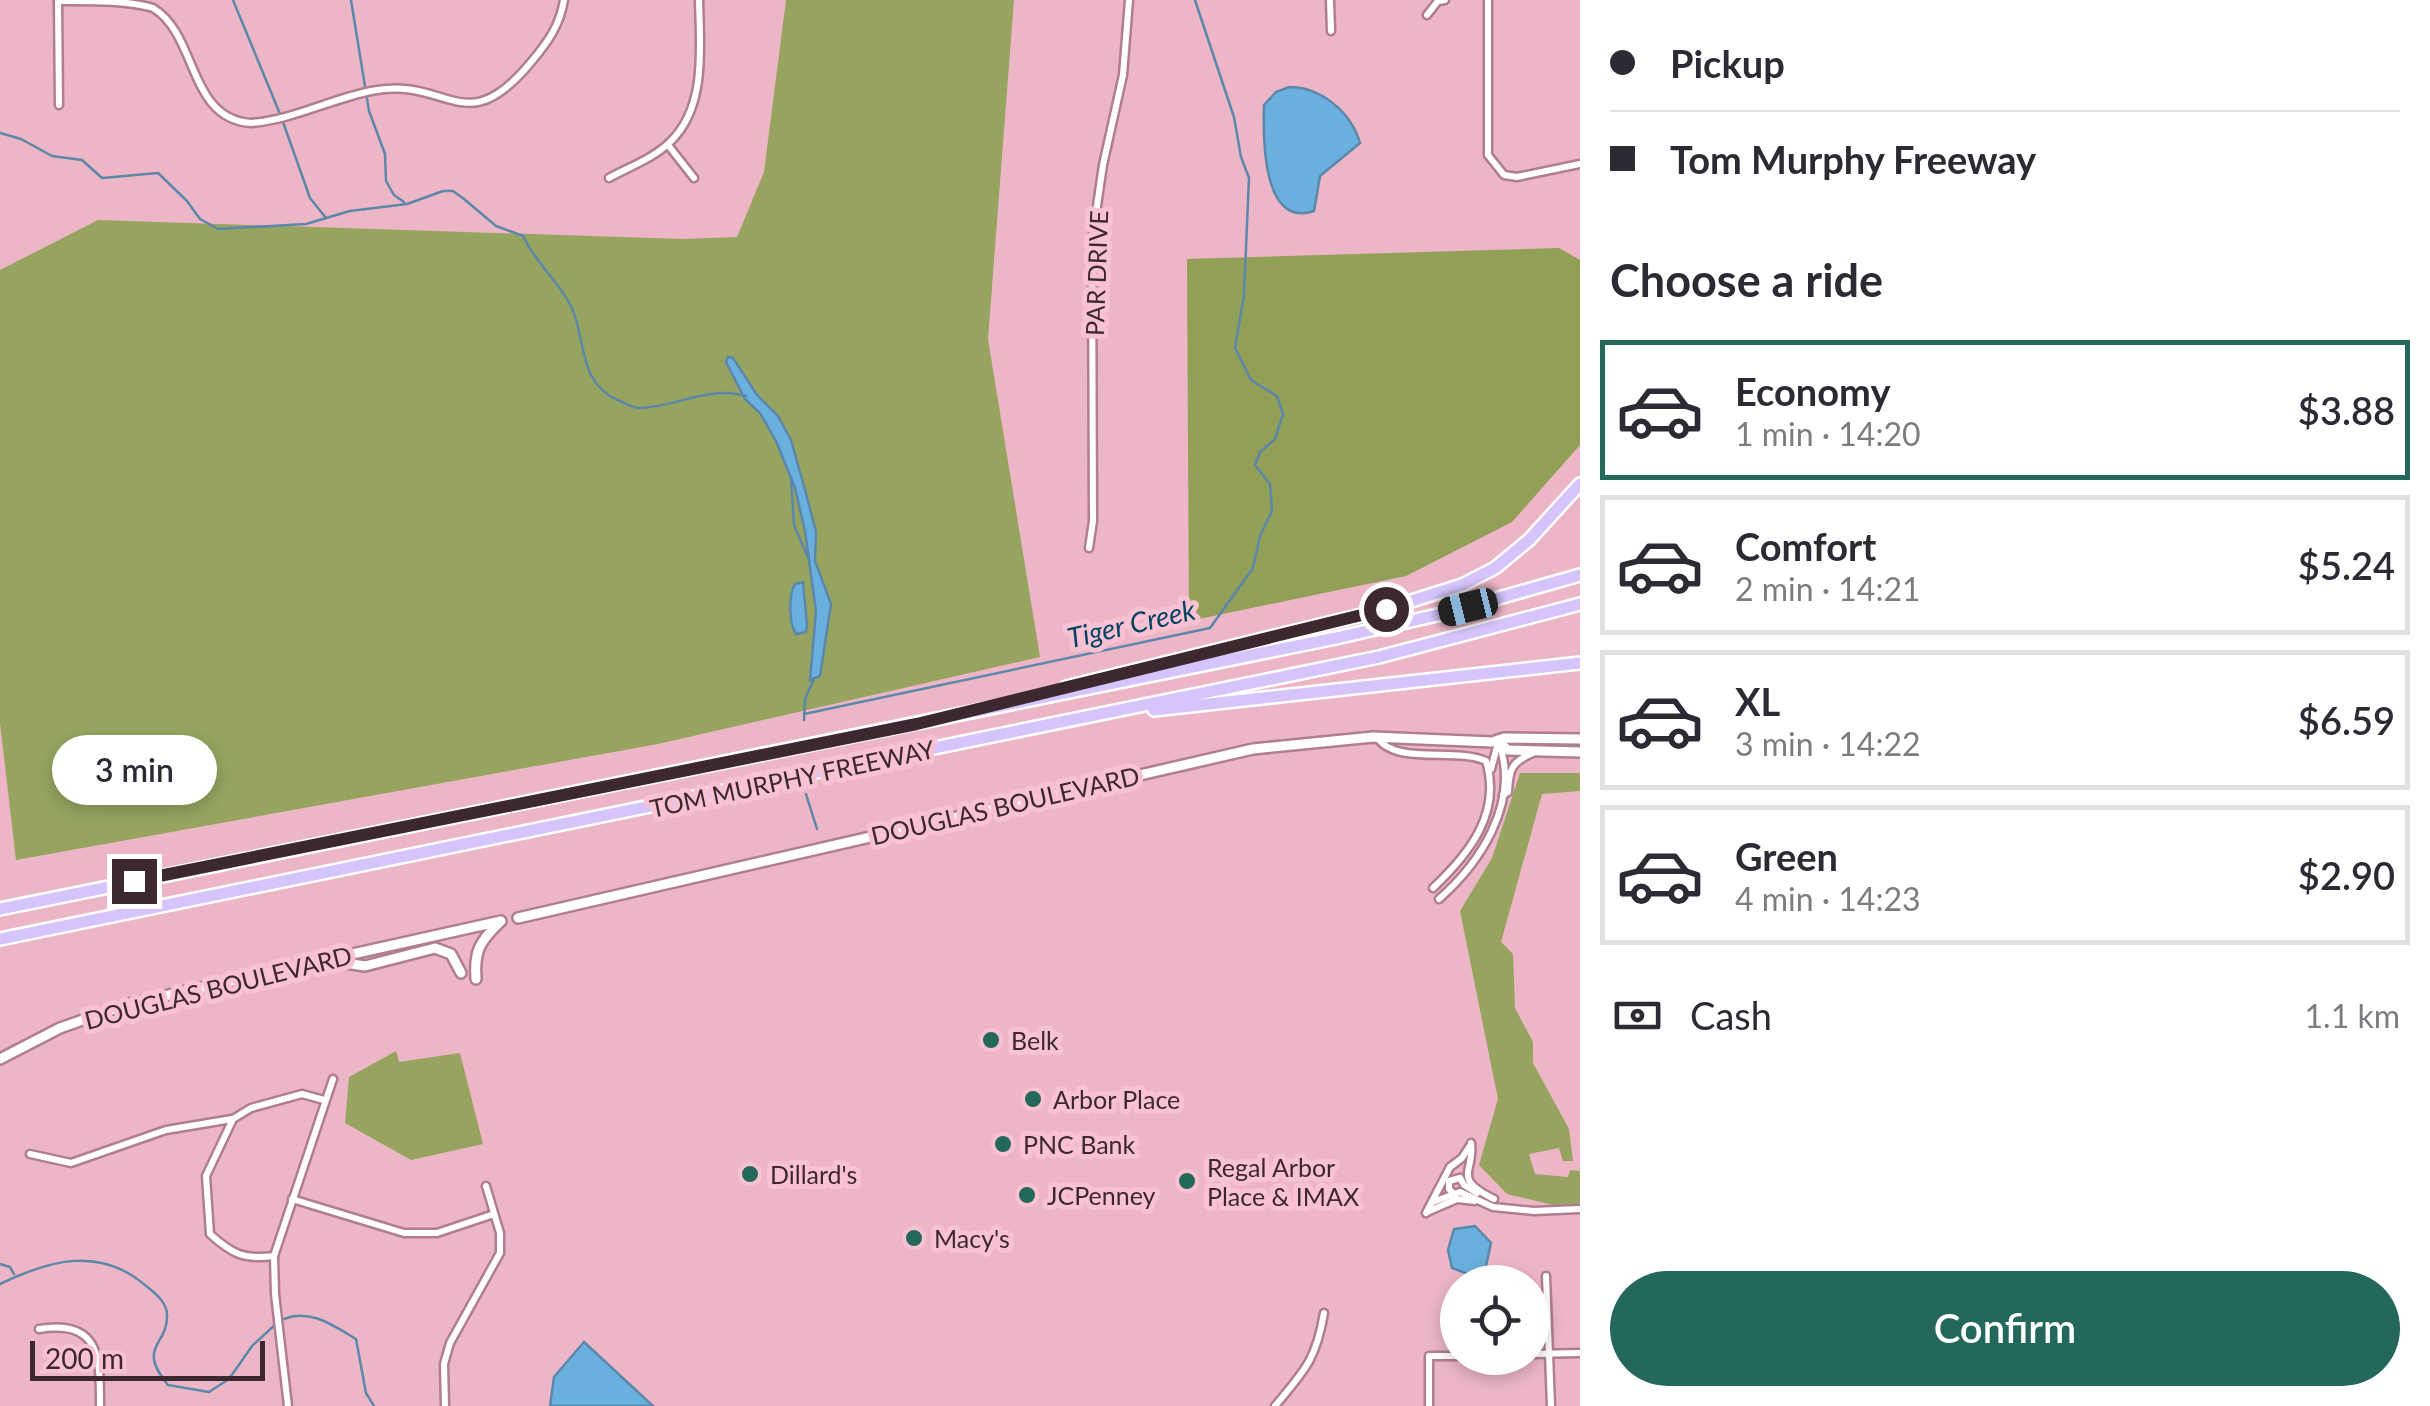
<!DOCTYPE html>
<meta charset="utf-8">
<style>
body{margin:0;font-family:Lato,sans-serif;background:#f2f2f3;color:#2b2b33;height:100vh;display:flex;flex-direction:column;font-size:38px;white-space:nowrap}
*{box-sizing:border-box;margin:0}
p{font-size:32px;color:#7c7c81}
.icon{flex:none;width:55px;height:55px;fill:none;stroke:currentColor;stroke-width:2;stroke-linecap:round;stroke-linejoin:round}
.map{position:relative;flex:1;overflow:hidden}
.side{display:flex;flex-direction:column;background:#fff;width:850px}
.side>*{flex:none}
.hud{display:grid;align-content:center;height:220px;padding:0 30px;background:#fff}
.controls{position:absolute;left:1440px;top:1265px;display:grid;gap:20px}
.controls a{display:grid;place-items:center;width:110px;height:110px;border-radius:50%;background:#fff;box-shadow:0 5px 15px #0003;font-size:50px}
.scale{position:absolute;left:30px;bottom:25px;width:235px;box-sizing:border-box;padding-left:10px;border:5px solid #3d282f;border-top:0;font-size:28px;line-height:35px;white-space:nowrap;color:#3d282f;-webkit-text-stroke:8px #f9c2d3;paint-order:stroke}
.end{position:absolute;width:45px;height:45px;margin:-22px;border:12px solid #3d282f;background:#fff;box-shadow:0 0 0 5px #fff}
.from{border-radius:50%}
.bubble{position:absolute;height:70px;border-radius:35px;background:#fff;box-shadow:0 5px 15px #0003;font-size:32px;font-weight:600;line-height:70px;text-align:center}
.car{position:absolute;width:30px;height:60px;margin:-30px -15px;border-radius:12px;box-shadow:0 0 8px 2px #0007;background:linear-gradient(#222 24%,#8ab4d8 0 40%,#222 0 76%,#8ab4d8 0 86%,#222 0)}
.hud b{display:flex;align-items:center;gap:35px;height:95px;font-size:38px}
.hud b+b{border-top:2px solid #e1e1e2}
.hud i{width:25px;height:25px;background:#2b2b33}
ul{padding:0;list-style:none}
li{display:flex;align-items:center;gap:30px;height:140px;margin:0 20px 15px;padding:0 10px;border:5px solid #e1e1e2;border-radius:0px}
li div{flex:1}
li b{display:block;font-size:38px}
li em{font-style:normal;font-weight:600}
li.selected{border-color:#23685b}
li>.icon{width:90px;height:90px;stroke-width:1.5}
h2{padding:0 30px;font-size:45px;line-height:120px}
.pay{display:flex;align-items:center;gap:25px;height:110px;padding:0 30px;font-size:38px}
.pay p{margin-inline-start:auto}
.button{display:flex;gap:20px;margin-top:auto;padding:20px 30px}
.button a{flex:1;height:115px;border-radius:60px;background:#23685b;color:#fff;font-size:40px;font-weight:600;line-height:115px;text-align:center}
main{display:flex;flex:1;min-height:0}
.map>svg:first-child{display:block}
.green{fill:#96a460}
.forest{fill:#919f57}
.water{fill:#69b0de;stroke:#5c87aa;stroke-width:2.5}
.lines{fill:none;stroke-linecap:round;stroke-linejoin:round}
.stream{stroke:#5c87aa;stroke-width:2.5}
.minor-casing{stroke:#b07e8e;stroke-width:11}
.secondary-casing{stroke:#b07e8e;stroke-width:14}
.motorway-casing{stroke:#fff;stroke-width:16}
.minor{stroke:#fff;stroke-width:6}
.secondary{stroke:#fff;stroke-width:9}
.motorway{stroke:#d5c5fc;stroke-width:11}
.route{stroke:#3d282f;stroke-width:12}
.poi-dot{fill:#23685b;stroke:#f9c2d3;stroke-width:4}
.labels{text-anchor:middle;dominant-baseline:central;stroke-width:10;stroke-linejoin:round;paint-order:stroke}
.street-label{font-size:25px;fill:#3d282f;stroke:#f9c2d3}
.poi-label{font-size:25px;fill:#3d282f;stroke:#f9c2d3;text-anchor:start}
.water-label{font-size:28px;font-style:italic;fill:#064261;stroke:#f9c2d3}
</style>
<main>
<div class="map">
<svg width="1580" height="1406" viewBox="0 0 1580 1406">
<rect width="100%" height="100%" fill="#ecb6c6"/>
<g class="green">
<polygon points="786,0 1014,0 988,339 1040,657 658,744 16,860 0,723 0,270 98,220 683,239 737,237 764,172"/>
<polygon points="1520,773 1580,773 1580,791 1542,794 1501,942 1513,954 1515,1008 1533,1042 1533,1063 1569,1129 1573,1161 1563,1161 1559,1148 1529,1154 1535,1174 1568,1177 1570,1170 1580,1171 1580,1208 1574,1210 1507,1194 1479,1165 1498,1099 1460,911 1492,858"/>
<polygon points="396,1051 399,1062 460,1053 483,1144 411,1160 345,1123 349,1077"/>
</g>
<polygon class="forest" points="1559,248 1580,260 1580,445 1512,522 1406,576 1189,621 1187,259"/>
<g class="water">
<path d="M1289,87C1321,87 1351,112 1360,143L1320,176L1314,211C1262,229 1263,137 1264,105L1276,92Z"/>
<polygon points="728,357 733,358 757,395 778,416 791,440 805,490 816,532 815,561 831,604 820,676 810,680 816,611 805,531 795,488 776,441 760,413 745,399 726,362"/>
<path d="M803,582L807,625L806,632L796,634C789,624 788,596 795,584Z"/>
<polygon points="1475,1226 1491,1243 1486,1266 1476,1277 1452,1268 1448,1250 1454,1229"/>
<polygon points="584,1342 653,1406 550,1406 554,1377"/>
</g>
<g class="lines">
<g class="stream">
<polyline points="233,0 280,114"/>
<polyline points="351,0 369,111 385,154 386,181 394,195 404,202"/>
<polyline points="283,122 310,198 326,218"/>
<path d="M0,133L21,139L52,156L82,160L102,178L158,173L187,201L200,219L218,229L306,224L350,211L407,204L443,191H453L464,199L496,226L523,236C535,262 558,281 571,306C587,340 577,381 617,400C624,402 632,408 639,408C674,408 708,385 746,396"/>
<polyline points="791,477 794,525 809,560"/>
<polyline points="804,714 1210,628 1253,568 1260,536 1272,511 1270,484 1255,465 1260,452 1275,439 1283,414 1277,396 1251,380 1235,348 1244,295 1249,178 1241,157 1234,117 1195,0"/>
<polyline points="804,720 805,699 814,679"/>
<polyline points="806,794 817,829"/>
<polyline points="0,1264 10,1267 14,1274"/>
<path d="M0,1284C50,1260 99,1246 145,1285C155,1293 167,1302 167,1315C168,1346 136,1346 168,1385L209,1392L229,1379L252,1346L277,1323"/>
<path d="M284,1319C310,1308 334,1326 356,1339L366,1393L374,1406"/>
</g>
<defs>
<g id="minor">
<polyline points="1330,0 1331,31"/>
<polyline points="1488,0 1488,155 1504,175 1517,177 1580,164"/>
<path d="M58,1C87,1 127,0 153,8C198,35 188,119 251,123C292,120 331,99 371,91C449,75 464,144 532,61C548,42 560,25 564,0"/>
<polyline points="58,1 59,105"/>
<polyline points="1427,15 1438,1 1445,0"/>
<polyline points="668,145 694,178"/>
<path d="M609,178C629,167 654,158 670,142C707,107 700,47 699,0"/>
<polyline points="1089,548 1093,521 1092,240 1103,165 1123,75 1129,0"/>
<path d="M1377,737C1395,766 1455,747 1486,761C1502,813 1469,854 1433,888"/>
<polyline points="1491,769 1498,743"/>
<path d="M1503,795L1508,792C1509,770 1511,762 1533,753"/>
<path d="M1439,899C1480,863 1519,804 1500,746"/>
<path d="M1471,1143C1475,1172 1451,1178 1494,1199"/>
<polyline points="30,1154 71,1163 166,1130 232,1119"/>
<polyline points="1460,1178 1464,1185 1477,1193"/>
<polyline points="1453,1193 1449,1189 1449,1181 1460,1178"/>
<polyline points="292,1199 404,1233 437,1233 494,1214"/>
<polyline points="1433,1202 1460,1192 1493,1207 1534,1211 1580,1209"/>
<polyline points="1427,1212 1457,1199 1475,1201"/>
<polyline points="1426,1213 1450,1167 1462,1158 1469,1147"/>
<path d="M274,1256C244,1260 232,1254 210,1234L206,1176L233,1119L251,1108L302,1094L324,1100"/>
<polyline points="1546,1276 1551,1406"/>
<path d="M39,1329C101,1319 100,1359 100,1406"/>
<polyline points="1532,1354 1580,1353"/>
<polyline points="288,1406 275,1294 274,1256 333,1079"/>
<polyline points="445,1406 444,1364 450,1343 500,1253 500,1233 486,1186"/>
<path d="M1275,1406C1305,1370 1316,1360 1324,1313"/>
<polyline points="1429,1406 1429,1356 1458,1356"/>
</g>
<g id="secondary">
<polyline points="1499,742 1508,750 1580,752"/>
<polyline points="518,918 1253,749 1373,737 1492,742 1504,738 1580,739"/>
<polyline points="332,961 365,966 435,948 451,954 461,973"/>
<path d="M476,979C474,952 479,942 499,923"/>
<polyline points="0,1059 60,1028 128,1004 501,921"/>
</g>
<g id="motorway">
<polyline points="1066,687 1386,609 1462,585 1495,568 1529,540 1580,484"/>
<polyline points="1154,710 1580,663"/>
<polyline points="0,909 1336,638 1446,613 1580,575"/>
<polyline points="0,939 1379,657 1580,604"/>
</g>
</defs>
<use href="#minor" class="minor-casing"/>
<use href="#secondary" class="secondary-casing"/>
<use href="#motorway" class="motorway-casing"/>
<use href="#minor" class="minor"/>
<use href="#secondary" class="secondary"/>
<use href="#motorway" class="motorway"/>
</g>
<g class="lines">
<polyline class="route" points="134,881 917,724 1386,609"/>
</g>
<g class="poi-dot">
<circle cx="991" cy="1040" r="10"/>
<circle cx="1033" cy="1099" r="10"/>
<circle cx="1003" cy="1144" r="10"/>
<circle cx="750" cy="1174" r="10"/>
<circle cx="1187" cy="1181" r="10"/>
<circle cx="1027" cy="1195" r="10"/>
<circle cx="914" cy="1238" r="10"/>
</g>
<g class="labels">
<g class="street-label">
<text transform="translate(1096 273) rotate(-88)">PAR DRIVE</text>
<text transform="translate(792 778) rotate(-12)">TOM MURPHY FREEWAY</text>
<text transform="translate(1005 805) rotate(-13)">DOUGLAS BOULEVARD</text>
<text transform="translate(218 987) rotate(-14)">DOUGLAS BOULEVARD</text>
</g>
<g class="poi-label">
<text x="1011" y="1040">Belk</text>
<text x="1053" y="1099">Arbor Place</text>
<text x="1023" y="1144">PNC Bank</text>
<text x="1207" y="1167">Regal Arbor<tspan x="1207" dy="29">Place &amp; IMAX</tspan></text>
<text x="770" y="1174">Dillard's</text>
<text x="1047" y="1195">JCPenney</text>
<text x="934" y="1238">Macy's</text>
</g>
<g class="water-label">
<text transform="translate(1131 623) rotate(-13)">Tiger Creek</text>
</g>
</g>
</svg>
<div class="controls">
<a><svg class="icon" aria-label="locate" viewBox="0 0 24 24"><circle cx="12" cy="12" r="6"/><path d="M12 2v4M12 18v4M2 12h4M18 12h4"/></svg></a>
</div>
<div class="scale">200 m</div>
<i class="end from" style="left:1386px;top:609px"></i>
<i class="end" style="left:134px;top:881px"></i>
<div class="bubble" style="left:52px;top:735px;width:165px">3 min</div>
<i class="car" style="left:1468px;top:607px;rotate:256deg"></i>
</div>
<section class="side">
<div class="hud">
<b><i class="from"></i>Pickup</b>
<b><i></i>Tom Murphy Freeway</b>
</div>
<h2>Choose a ride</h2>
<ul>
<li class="selected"><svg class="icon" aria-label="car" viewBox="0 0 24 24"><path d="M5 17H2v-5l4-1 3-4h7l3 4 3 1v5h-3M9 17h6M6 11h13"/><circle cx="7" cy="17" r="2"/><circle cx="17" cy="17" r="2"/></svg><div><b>Economy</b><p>1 min · 14:20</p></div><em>$3.88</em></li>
<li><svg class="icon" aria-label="car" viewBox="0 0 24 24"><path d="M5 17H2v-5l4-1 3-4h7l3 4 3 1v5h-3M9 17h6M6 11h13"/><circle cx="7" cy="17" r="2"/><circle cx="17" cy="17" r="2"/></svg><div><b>Comfort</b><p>2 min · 14:21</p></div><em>$5.24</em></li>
<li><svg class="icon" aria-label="car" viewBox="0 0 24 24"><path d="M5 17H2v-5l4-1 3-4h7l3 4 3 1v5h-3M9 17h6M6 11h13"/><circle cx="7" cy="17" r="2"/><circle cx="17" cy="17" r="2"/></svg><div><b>XL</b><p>3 min · 14:22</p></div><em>$6.59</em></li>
<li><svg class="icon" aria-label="car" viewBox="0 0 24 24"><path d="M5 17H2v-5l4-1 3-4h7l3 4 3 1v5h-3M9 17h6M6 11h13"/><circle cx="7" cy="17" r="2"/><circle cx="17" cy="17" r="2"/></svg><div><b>Green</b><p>4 min · 14:23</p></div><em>$2.90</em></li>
</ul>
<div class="pay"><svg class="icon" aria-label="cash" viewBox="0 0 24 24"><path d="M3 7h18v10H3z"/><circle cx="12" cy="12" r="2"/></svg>Cash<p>1.1 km</p></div>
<div class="button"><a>Confirm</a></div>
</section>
</main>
